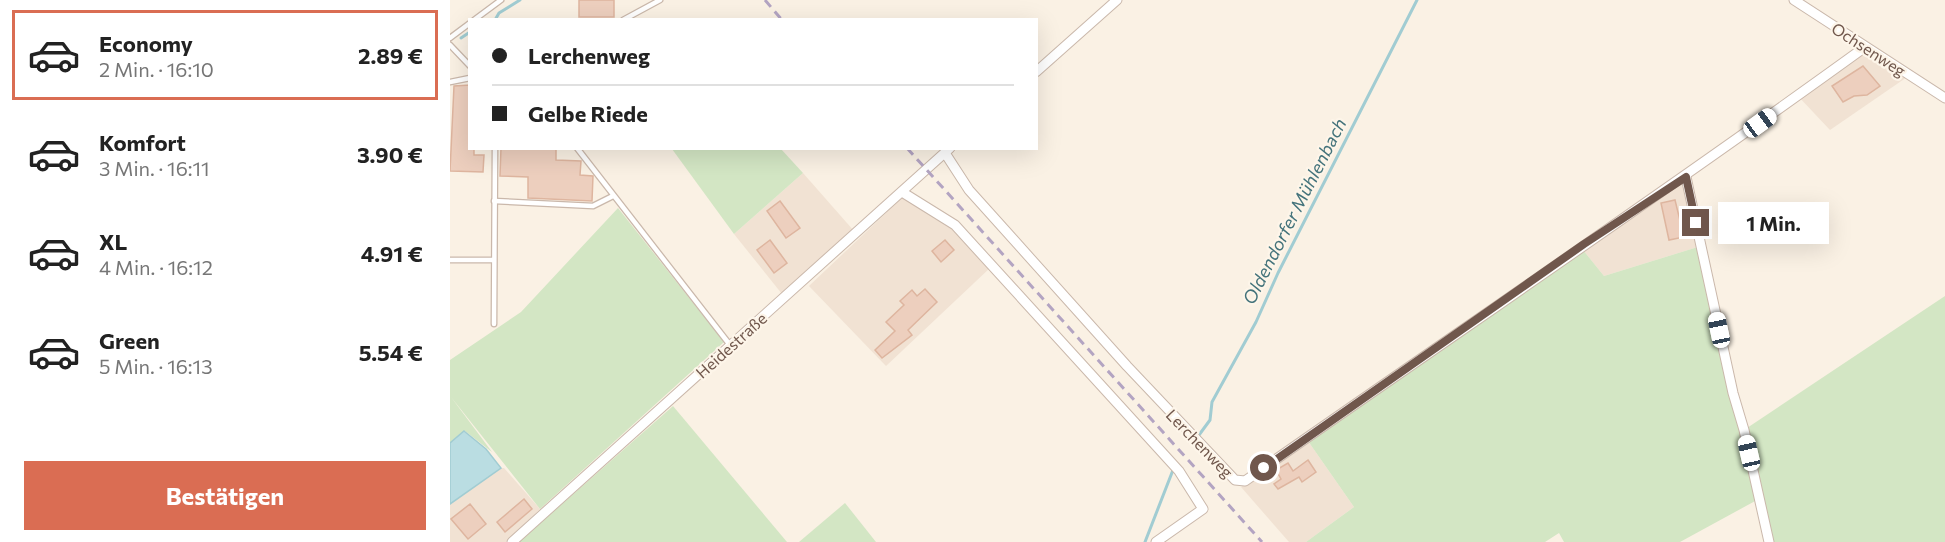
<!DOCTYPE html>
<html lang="de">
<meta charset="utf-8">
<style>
body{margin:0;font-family:Commissioner,sans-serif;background:#f6f6f6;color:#222;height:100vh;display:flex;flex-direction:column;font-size:22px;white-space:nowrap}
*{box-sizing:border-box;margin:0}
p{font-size:20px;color:#767676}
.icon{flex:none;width:33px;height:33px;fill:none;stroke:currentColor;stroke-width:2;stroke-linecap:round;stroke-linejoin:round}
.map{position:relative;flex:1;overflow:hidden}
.sheet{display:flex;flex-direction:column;background:#fff;width:450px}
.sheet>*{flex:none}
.guide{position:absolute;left:18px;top:18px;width:570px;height:132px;border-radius:0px;box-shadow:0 6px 24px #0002;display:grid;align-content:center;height:132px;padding:0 24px;background:#fff}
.end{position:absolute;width:27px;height:27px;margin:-14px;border:8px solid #70574c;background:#fff;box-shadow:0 0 0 3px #fff}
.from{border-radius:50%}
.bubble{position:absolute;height:42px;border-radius:0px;background:#fff;box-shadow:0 6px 24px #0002;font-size:20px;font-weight:700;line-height:42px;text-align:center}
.car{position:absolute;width:18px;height:36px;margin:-18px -9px;border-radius:8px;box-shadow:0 0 4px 2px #0007;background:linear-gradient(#fff 24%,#345 0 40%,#fff 0 76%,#345 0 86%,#fff 0)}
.guide b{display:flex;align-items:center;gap:21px;height:57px;font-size:22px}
.guide b+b{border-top:2px solid #e0e0e0}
.guide i{width:15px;height:15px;background:#222}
ul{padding:10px 0 0;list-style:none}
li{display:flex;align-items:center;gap:18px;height:90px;margin:0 12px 9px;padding:0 12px;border:3px solid transparent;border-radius:0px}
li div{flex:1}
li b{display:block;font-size:22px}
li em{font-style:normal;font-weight:700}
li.active{border-color:#da6d53}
li>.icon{width:54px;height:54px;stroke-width:1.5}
.primary-button{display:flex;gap:12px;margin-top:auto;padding:12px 24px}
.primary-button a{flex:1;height:69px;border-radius:0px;background:#da6d53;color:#fff;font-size:24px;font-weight:700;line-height:69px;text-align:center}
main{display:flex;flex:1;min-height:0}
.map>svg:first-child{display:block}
.residential{fill:#f1e2d3}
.green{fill:#d3e6c4}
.water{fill:#badde2;stroke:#a1ccd2;stroke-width:1.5}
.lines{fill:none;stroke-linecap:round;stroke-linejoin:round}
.stream{stroke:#a1ccd2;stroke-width:3}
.building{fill:#edcfbe;stroke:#deb59f;stroke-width:1.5}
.lane-casing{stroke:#cab8ab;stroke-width:7}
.street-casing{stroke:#cab8ab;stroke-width:11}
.lane{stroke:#fff;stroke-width:4.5}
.street{stroke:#fff;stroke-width:9}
.rail{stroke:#b3a4c2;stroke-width:3;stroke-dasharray:9 6;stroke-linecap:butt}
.route{stroke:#70574c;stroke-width:8}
.labels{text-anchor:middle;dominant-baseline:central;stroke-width:4.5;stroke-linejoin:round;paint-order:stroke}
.street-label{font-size:16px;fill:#70574c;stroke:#fdf5e9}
.water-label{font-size:18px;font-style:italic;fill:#44737b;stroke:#fdf5e9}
</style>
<main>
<section class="sheet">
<ul>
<li class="active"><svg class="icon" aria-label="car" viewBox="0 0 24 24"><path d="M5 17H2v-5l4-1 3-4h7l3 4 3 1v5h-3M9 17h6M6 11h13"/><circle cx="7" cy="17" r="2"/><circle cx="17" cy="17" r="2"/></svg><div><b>Economy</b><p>2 Min. · 16:10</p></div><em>2.89 €</em></li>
<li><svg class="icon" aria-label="car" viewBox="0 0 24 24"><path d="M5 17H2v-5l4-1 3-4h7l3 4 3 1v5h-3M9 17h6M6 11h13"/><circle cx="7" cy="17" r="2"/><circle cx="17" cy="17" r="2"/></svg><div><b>Komfort</b><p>3 Min. · 16:11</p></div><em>3.90 €</em></li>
<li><svg class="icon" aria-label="car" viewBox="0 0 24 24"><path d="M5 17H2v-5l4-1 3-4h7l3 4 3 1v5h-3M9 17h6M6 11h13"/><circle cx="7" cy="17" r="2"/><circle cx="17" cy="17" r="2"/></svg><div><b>XL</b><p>4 Min. · 16:12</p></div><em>4.91 €</em></li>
<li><svg class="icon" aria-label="car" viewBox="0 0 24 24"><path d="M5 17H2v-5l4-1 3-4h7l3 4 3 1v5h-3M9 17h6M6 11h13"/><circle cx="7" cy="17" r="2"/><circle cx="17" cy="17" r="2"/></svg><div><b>Green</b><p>5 Min. · 16:13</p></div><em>5.54 €</em></li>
</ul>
<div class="primary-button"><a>Bestätigen</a></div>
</section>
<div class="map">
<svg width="1495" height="542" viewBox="0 0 1495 542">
<rect width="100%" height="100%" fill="#faf1e4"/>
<g class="residential">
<polygon points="1415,47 1460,75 1380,130 1348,96"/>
<polygon points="353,173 404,231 332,294 284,234"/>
<polygon points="1236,177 1251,246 1154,276 1133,250"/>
<polygon points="453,197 495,223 541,267 436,366 359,286"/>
<polygon points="858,441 904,507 856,542 839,542 791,487"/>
<polygon points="51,468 54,468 90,509 56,542 0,542 0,504"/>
</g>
<g class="green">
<polygon points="222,149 331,149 353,173 284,234"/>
<polygon points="168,208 274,342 90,509 1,397 42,452 15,431 0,443 0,360 71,312"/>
<polygon points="1251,246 1294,430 1495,296 1495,542 1317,542 1307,500 1230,542 1114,542 1109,533 1095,542 856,542 904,507 858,441 1133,250 1154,276"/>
<polygon points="223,406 337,542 69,542"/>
<polygon points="395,503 426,542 349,542"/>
</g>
<polygon class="water" points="14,431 36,449 51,468 0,504 0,443"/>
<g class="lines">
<g class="stream">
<polyline points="45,20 49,13 70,0"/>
<polyline points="11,38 20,32"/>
<polyline points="749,435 760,420 762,402 806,322 828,273 967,0"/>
<polyline points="695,542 723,470"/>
</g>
</g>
<g class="building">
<rect x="129" y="0" width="35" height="17"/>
<polygon points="1413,66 1430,86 1417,95 1404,96 1393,102 1382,86"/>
<polygon points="20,85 20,148 24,148 24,155 34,155 33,172 0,171 4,86"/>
<polygon points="51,148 106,148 106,160 131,161 130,175 143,176 142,201 78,198 78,177 50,176"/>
<polygon points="1225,200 1234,237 1219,240 1211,203"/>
<polygon points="330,201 350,228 336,238 317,211"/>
<polygon points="320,240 337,263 324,273 307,250"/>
<polygon points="495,240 504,250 491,262 482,251"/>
<polygon points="475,289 487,302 458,330 462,335 432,358 425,350 445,331 436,322 454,305 450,301 462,290 467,296"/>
<polygon points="858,460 866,472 852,482 849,477 828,489 824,484 831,479 826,470 838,463 843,471"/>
<polygon points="74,499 82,509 55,532 47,522"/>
<polygon points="20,504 36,524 18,539 1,519"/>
</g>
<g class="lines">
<defs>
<g id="lane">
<polyline points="24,20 51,0"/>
<polyline points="173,20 210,0"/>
<polyline points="0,38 20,23"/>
<polyline points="0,45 20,66"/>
<polyline points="0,82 20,78"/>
<polyline points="127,148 280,345"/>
<polyline points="44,201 143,206 163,196"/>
<polyline points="0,260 43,260"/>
<polyline points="44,324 45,148"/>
</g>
<g id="street">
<polyline points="1344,0 1495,98"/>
<polyline points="586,72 667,0"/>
<path d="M495,153L519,190L677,366L785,480L795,481C1002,336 1211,195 1415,47"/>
<polyline points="1236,177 1283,393 1294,430 1319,542"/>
<polyline points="452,192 505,225 729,471 753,509 706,542"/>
<polyline points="62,542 500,148"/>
</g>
</defs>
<use href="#lane" class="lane-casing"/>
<use href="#street" class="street-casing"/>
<use href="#lane" class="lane"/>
<use href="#street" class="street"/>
<g class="rail">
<polyline points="315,0 332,20"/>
<polyline points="457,148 812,542"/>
</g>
</g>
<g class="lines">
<polyline class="route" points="814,468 1134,244 1236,177 1246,223"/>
</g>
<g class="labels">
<g class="street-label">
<text transform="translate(1419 49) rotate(33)">Ochsenweg</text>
<text transform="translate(281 345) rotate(-42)">Heidestraße</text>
<text transform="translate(750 443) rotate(46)">Lerchenweg</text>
</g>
<g class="water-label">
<text transform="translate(844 211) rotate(-63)">Oldendorfer Mühlenbach</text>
</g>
</g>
</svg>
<i class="end from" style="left:814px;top:468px"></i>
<i class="end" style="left:1246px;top:223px"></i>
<div class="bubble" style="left:1268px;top:202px;width:111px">1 Min.</div>
<i class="car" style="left:1310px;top:123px;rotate:54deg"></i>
<i class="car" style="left:1269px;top:330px;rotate:348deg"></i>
<i class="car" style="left:1299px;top:453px;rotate:347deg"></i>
<div class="guide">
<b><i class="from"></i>Lerchenweg</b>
<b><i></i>Gelbe Riede</b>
</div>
</div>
</main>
